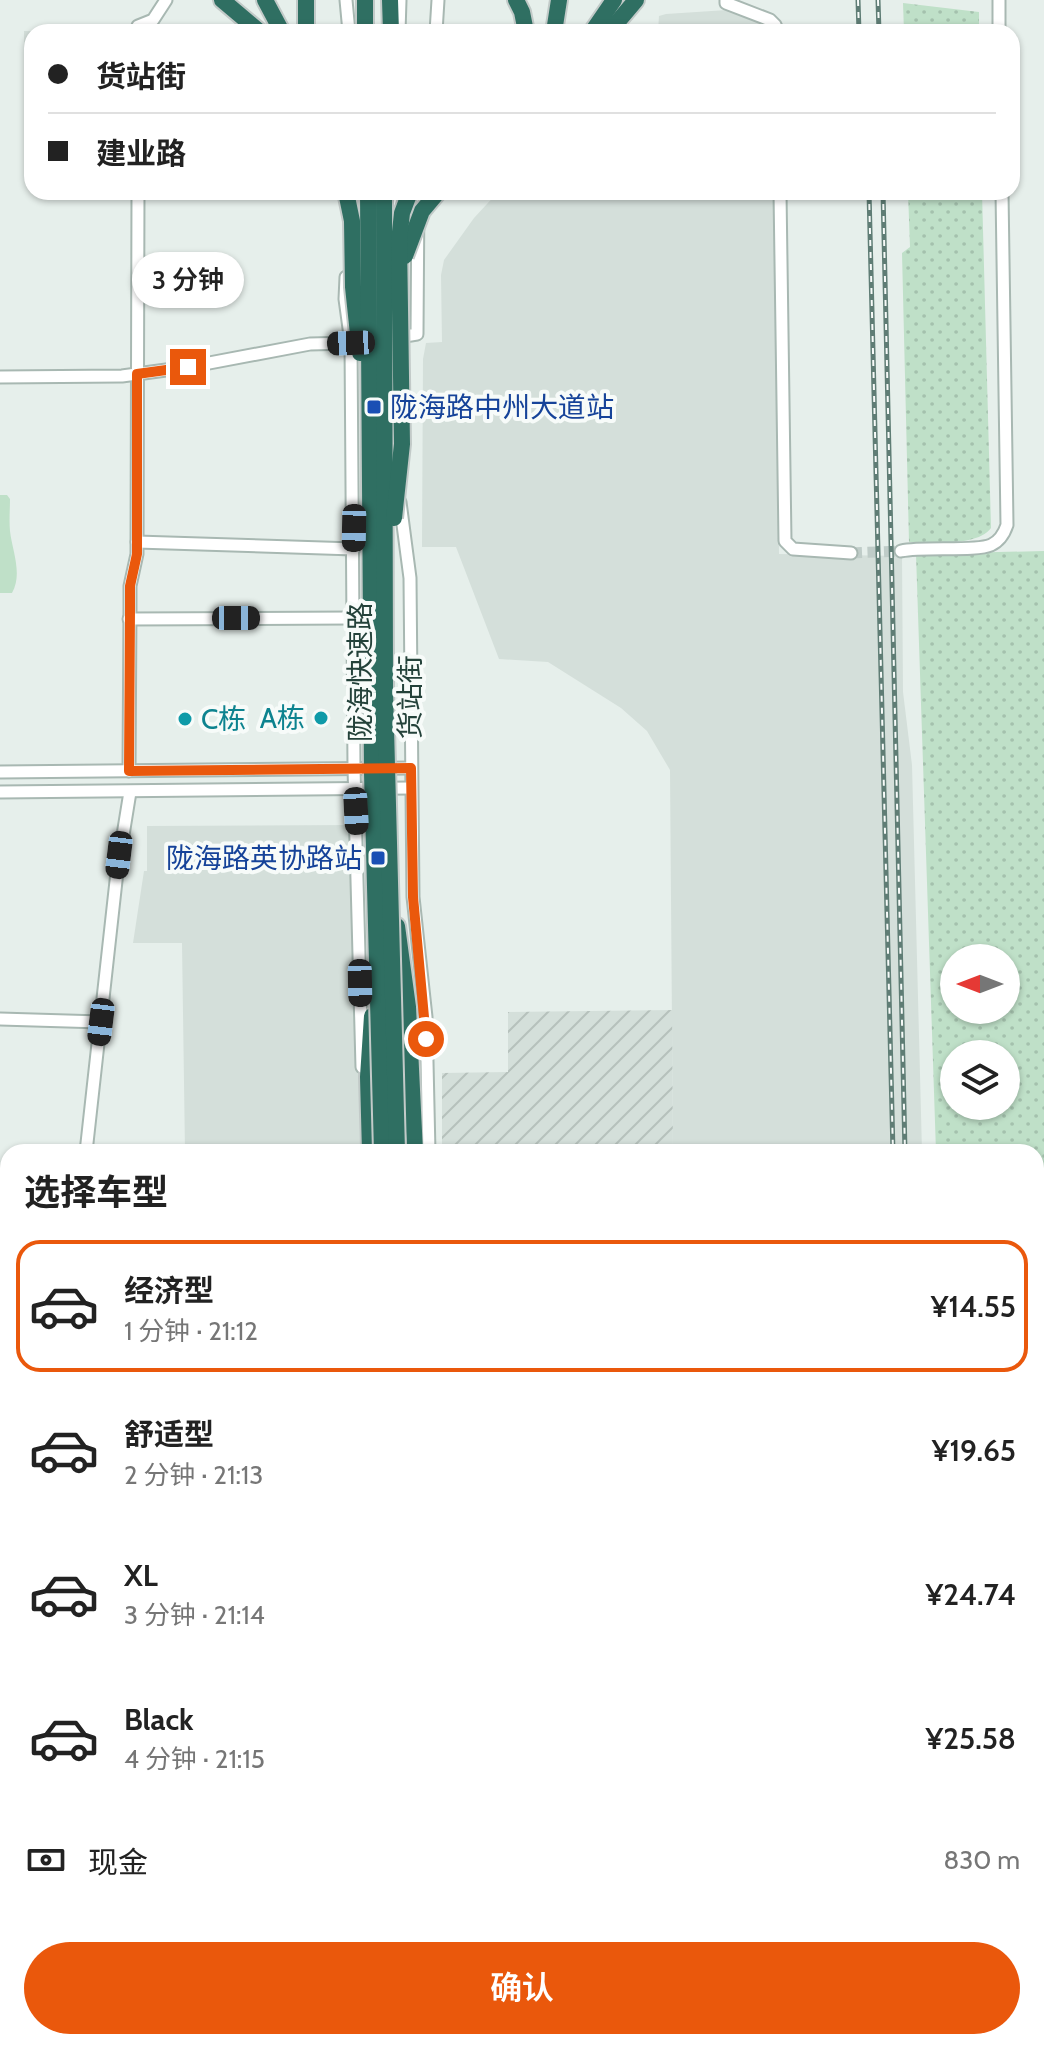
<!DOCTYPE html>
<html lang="zh">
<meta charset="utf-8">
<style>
body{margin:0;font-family:Cabin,"Noto Sans SC",sans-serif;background:#f6f6f6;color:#222;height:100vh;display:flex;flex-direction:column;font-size:30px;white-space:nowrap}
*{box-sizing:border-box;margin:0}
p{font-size:26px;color:#767676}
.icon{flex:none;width:44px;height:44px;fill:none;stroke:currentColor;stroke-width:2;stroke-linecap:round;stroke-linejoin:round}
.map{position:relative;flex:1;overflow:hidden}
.panel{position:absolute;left:0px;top:1144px;width:1044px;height:906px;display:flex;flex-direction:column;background:#fff;border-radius:24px 24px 0 0;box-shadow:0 2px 6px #0004}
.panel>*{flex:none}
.guide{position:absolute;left:24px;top:24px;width:996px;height:176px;border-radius:24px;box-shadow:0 2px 6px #0004;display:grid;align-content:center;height:176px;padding:0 24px;background:#fff}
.needle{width:52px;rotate:270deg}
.fabs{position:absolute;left:940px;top:944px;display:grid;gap:16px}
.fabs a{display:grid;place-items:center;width:80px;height:80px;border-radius:50%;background:#fff;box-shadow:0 2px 6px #0004;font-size:40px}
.end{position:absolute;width:36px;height:36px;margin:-18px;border:10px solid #ea580c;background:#fff;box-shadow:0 0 0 4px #fff}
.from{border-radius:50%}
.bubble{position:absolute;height:56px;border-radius:28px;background:#fff;box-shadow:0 2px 6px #0004;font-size:26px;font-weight:600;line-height:56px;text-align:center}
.car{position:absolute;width:24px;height:48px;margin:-24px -12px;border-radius:10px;box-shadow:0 0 6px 2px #0007;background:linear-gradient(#222 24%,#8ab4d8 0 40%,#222 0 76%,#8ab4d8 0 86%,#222 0)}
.guide b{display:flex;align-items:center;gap:28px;height:76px;font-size:30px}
.guide b+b{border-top:2px solid #e0e0e0}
.guide i{width:20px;height:20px;background:#222}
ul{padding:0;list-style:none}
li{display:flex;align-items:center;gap:24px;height:132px;margin:0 16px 12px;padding:0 8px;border:4px solid transparent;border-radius:24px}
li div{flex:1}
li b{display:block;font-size:30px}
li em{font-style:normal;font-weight:600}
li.selected{border-color:#ea580c}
li>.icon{width:72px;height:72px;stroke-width:1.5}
h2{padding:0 24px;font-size:36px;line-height:96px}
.pay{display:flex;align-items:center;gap:20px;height:88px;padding:0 24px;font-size:30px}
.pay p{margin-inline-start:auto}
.primary-button{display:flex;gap:16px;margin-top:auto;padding:16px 24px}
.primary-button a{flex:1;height:92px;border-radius:48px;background:#ea580c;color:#fff;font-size:32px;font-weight:600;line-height:92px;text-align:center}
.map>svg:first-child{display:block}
.built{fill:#d4dfda}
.industrial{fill:url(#industrial-furrows)}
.green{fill:#bfe0c8}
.park{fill:url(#park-dots);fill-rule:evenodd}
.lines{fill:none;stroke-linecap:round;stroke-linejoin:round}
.minor-tunnel{stroke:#bfccc8;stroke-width:11;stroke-dasharray:11 5.5;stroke-linecap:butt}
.minor-casing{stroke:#a8b8b2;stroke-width:15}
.highway-casing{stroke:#c2cac8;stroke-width:20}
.minor{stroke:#fff;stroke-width:11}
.highway{stroke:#2f6f62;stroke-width:16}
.rail-casing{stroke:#5f7d75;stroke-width:5}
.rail{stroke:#f7fbf9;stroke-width:2;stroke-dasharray:6;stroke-linecap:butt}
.highway-bridge-casing{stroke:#c2cac8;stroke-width:20;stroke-linecap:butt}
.highway-bridge{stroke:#2f6f62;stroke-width:16}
.route{stroke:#ea580c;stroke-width:10}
.transit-dot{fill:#1a4fb4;stroke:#f7fbf9;stroke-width:3}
.culture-dot{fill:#0f9aa8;stroke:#f7fbf9;stroke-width:3}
.labels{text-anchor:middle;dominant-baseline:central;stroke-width:8;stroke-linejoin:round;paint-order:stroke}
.transit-label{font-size:28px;fill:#164399;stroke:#f7fbf9;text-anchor:start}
.street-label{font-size:28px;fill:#24423a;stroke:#f7fbf9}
.culture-label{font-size:28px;fill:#0d838f;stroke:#f7fbf9;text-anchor:end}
</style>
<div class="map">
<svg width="1044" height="2049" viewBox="0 0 1044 2049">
<defs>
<pattern id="industrial-furrows" width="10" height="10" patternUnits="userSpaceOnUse" patternTransform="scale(2)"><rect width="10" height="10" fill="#d4dfda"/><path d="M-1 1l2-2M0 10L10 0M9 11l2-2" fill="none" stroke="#b6c1bc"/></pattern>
<pattern id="park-dots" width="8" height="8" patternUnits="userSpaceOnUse" patternTransform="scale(2)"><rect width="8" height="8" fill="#bfe0c8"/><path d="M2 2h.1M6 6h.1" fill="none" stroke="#a4c1ad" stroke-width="1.8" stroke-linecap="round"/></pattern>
</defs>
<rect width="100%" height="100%" fill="#e6efeb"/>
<g class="built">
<polygon points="727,10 753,16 771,26 775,32 658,32 659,16 666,14"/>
<polygon points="24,31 119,32 32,32 32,112 24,112"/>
<polygon points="498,192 776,192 779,554 902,556 903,692 912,765 922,1152 673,1152 670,770 647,731 621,708 548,662 499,659 456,547 422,547 423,359 426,343 442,342 441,275 444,260 474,218"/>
<polygon points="355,825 360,1152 185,1152 182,943 133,943 144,871 147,871 147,826"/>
<polygon points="860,2042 943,2042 943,2049 861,2049"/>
</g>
<g class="industrial">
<polygon points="672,1010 673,1152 442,1152 442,1073 508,1072 508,1012"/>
<rect x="443" y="2042" width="298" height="7"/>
</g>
<path class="green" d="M0,495H7L10,499C10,509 9,520 10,531C12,550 23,574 12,593H0Z"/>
<g class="park">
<polygon points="903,3 979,12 979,32 904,32"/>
<path d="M908,192H982L991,528C977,547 931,542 909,542L902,253L910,247Z"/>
<path d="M1044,551V1221H1036V1152H936L916,554ZM954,958H1006V1010H954ZM954,1054H1006V1106H954Z"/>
</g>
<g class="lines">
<polyline class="minor-tunnel" points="851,553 901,551"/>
<defs>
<g id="minor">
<polyline points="346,0 349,32"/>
<polyline points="726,0 726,3 770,20 775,25 778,32"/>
<polyline points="999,0 999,32"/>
<polyline points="138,32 138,26 153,20 166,0"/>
<polyline points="399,32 400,0"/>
<polyline points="436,32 438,0"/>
<polyline points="359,192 359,231"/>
<polyline points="780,192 785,541 793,549 851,553"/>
<polyline points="393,233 393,192"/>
<polyline points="346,277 345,299 351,343 354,768 362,1067"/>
<polyline points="393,338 417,334 418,192"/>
<polyline points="393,354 395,461"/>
<polyline points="0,377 122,376 188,367 310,344 351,343"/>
<polyline points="400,502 410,578 413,897 426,1017 429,1152"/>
<polyline points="137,542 354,549"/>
<path d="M901,551C924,546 975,552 991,545C1000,541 1004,534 1007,525L1002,192"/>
<polyline points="129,619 353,618"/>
<polyline points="129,771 130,609 130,586 137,554 138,192"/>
<polyline points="0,772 411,768"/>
<polyline points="0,792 411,788"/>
<polyline points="0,1019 101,1022"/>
<polyline points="86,1152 117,872 130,792"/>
<polyline points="0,1240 8,1240"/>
<polyline points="1036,1498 1044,1472"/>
<polyline points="0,1599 8,1599"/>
<polyline points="0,1877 8,1877"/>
<polyline points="0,1887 8,1887"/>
<polyline points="411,2042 414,2049"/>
<polyline points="424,2042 424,2049"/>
<polyline points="1032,2042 1033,2049"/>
<polyline points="127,2049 128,2042"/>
<polyline points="287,2049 291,2042"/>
<polyline points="339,2049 343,2042"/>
</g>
<g id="highway">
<polyline points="222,0 260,32"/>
<polyline points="265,0 282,32"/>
<polyline points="306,0 306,32"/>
<polyline points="365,0 365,32"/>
<polyline points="390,0 391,32"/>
<polyline points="516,0 522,12 526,32"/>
<polyline points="554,32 559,0"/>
<polyline points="592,32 614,0"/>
<polyline points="609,32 636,0"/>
<polyline points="397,926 408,1007 415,1152"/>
<polyline points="370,1152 368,1077 372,1016"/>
<polyline points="303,2049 307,2042"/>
<polyline points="320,2049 324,2042"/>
</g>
</defs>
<use href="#minor" class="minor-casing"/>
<use href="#highway" class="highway-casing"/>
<use href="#minor" class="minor"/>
<use href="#highway" class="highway"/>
<defs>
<g id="rail">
<polyline points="858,0 859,32"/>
<polyline points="878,0 879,32"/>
<polyline points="869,192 893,1152"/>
<polyline points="883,192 905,1152"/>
<polyline points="908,2042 908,2049"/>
<polyline points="926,2042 926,2049"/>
</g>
</defs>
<use href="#rail" class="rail-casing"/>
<use href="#rail" class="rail"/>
<defs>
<g id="highway-bridge">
<polyline points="346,192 352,221 353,287 360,353"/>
<polyline points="368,192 372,773 382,1152"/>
<polyline points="384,192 385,689 397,1152"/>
<polyline points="405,256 422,211 438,192"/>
<polyline points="394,518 402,444 399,241 402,213 410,192"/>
</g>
</defs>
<use href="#highway-bridge" class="highway-bridge-casing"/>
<use href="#highway-bridge" class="highway-bridge"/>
</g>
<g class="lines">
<polyline class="route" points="188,367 137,374 137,554 130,586 130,609 129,771 411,768 413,897 426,1039"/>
</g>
<g class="transit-dot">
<rect x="366" y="399" width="16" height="16" rx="4"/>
<rect x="370" y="850" width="16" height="16" rx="4"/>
</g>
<g class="culture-dot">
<circle cx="321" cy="718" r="8"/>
<circle cx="185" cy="719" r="8"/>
</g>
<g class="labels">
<g class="transit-label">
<text x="390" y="407">陇海路中州大道站</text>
<text x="362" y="858" text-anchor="end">陇海路英协路站</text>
</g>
<g class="street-label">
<text transform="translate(360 672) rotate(-90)">陇海快速路</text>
<text transform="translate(410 697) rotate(-90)">货站街</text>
</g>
<g class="culture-label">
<text x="305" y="718">A栋</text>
<text x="201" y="719" text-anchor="start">C栋</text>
</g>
</g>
</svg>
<div class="fabs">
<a><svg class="needle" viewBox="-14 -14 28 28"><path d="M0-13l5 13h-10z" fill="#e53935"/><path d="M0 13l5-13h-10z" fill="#767676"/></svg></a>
<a><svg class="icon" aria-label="layers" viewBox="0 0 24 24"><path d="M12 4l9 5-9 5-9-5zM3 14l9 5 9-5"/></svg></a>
</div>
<i class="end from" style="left:426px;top:1039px"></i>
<i class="end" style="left:188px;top:367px"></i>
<div class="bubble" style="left:132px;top:252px;width:112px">3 分钟</div>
<i class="car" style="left:351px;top:343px;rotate:268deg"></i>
<i class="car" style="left:354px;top:528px;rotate:181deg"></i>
<i class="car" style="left:236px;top:618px;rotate:90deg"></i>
<i class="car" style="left:356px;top:811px;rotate:177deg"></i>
<i class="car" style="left:119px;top:855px;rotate:187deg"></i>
<i class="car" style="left:360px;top:983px;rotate:179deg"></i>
<i class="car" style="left:101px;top:1022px;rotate:187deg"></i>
<div class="guide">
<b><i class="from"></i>货站街</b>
<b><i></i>建业路</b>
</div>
<section class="panel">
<h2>选择车型</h2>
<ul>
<li class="selected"><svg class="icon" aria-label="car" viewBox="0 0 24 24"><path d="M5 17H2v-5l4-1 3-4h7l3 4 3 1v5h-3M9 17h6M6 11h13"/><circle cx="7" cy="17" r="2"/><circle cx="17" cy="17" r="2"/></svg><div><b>经济型</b><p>1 分钟 · 21:12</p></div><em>¥14.55</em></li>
<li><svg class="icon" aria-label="car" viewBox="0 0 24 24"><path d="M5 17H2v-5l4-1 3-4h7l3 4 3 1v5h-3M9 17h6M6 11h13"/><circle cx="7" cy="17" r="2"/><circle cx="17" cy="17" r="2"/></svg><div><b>舒适型</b><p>2 分钟 · 21:13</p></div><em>¥19.65</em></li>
<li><svg class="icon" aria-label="car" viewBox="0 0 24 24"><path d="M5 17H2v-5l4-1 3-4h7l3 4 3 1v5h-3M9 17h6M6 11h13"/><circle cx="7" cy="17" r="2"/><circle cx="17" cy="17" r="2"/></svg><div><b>XL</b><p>3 分钟 · 21:14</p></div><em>¥24.74</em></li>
<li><svg class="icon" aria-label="car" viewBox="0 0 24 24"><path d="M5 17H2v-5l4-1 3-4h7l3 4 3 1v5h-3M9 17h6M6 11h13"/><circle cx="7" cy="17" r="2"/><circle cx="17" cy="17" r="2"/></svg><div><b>Black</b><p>4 分钟 · 21:15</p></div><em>¥25.58</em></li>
</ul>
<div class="pay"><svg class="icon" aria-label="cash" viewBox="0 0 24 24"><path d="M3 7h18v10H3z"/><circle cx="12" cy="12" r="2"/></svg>现金<p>830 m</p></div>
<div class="primary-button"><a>确认</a></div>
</section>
</div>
